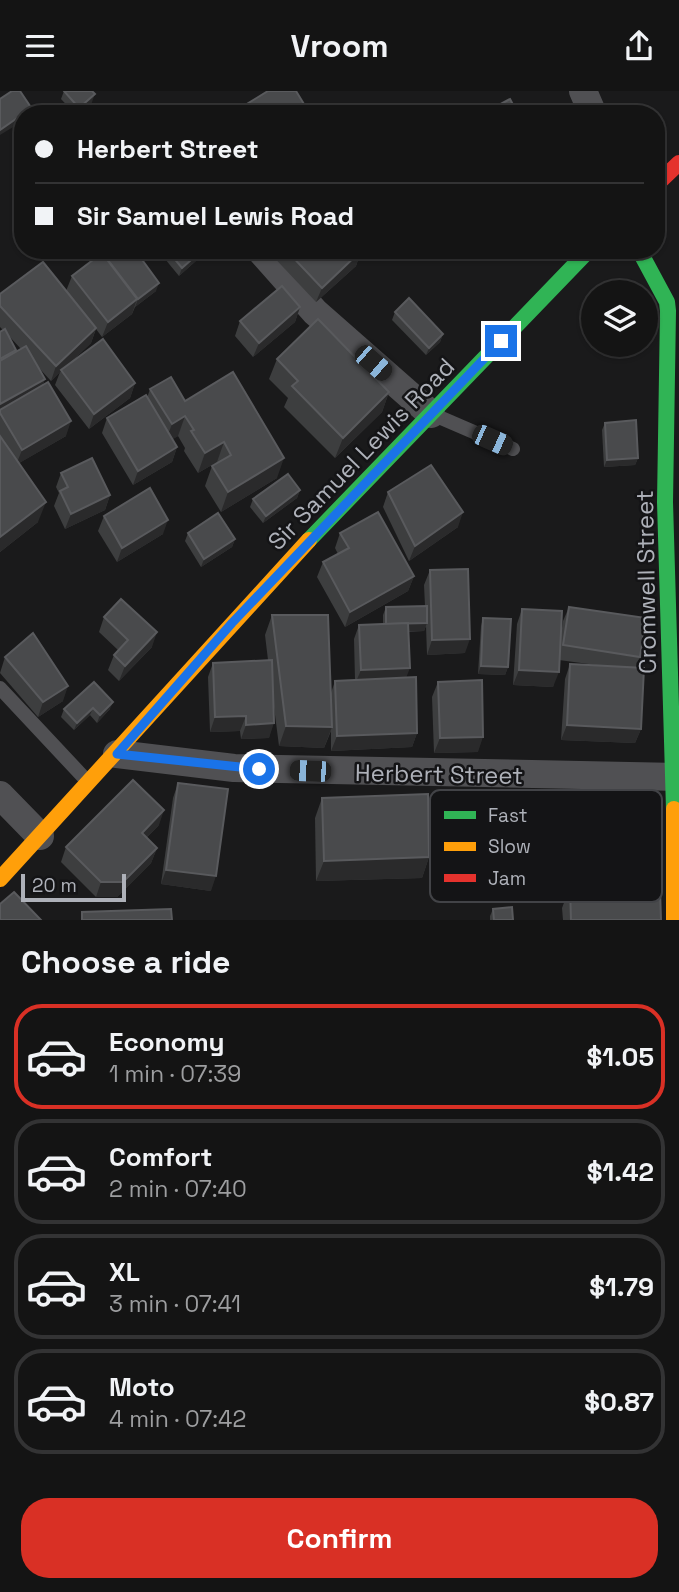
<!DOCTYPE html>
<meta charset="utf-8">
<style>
body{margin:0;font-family:"Space Grotesk",sans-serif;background:#212122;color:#f1f3f6;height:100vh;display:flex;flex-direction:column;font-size:26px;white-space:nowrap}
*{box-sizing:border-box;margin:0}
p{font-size:23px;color:#9d9ea0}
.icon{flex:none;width:38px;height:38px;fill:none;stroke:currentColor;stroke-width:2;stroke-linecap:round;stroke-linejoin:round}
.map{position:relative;height:829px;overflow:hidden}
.drawer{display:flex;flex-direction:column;background:#141414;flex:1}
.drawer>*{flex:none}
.hud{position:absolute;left:14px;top:14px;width:651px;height:154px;border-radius:28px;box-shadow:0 2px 5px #0004,0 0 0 2px #333334;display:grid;align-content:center;height:154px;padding:0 21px;background:#141414}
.fabs{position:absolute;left:581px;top:189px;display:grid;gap:14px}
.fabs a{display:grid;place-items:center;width:77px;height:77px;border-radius:50%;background:#141414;box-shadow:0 2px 5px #0004,0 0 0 2px #333334;font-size:35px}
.scale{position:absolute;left:21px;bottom:18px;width:105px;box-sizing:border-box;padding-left:7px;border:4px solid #aeb1b9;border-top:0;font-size:19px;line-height:24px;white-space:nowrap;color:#aeb1b9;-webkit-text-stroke:5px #141416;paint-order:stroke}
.end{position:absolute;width:32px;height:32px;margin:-16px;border:9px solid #1a73e8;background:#fff;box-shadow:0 0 0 4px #fff}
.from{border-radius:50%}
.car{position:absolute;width:21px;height:42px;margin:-21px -10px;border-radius:9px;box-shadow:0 0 5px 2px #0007;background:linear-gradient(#222 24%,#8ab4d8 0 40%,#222 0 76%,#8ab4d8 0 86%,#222 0)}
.hud b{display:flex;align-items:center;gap:24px;height:66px;font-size:26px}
.hud b+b{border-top:2px solid #333334}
.hud i{width:18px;height:18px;background:#f1f3f6}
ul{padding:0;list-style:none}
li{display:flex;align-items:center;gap:21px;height:105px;margin:0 14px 10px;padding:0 7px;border:4px solid #333334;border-radius:28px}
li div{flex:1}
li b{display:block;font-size:26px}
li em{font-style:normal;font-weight:700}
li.active{border-color:#d93025}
li>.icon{width:63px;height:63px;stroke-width:1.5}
h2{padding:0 21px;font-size:32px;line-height:84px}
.primary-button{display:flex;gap:14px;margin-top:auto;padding:14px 21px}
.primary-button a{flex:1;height:80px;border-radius:28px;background:#d93025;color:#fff;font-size:28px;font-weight:700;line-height:80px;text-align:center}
header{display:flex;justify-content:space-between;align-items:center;height:91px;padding:0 21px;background:#141414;font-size:32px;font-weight:700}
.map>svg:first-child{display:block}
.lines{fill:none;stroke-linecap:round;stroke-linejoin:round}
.lane{stroke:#505053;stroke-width:14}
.street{stroke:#505053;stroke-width:28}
.fast{stroke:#30b455;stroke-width:16}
.slow{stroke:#ff9f0a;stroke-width:16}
.jam{stroke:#e5322d;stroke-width:16}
.wall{fill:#3d3e3f;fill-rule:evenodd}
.shaded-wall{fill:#2a2a2b}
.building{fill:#494a4c;stroke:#595a5d;stroke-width:2}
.route{stroke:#1a73e8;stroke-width:9}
.labels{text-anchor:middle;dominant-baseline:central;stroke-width:5;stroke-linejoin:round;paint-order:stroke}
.street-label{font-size:24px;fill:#aeb1b9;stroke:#141416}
.key{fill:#141416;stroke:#424347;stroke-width:2}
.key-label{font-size:19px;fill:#aeb1b9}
</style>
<header><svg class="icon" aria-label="menu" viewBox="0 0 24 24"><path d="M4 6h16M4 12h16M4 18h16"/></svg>Vroom<svg class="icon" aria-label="share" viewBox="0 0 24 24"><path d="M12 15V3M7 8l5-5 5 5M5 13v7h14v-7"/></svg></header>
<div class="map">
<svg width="679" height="829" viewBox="0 0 679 829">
<rect width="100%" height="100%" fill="#1a1a1b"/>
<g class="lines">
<g class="lane">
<polyline points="432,323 513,358"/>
<polyline points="0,597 88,691"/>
</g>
<g class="street">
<polyline points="583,0 593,23"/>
<polyline points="260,159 315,221 431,323"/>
<polyline points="117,663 234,677 679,686"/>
<polyline points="0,704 40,745"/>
</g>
<g class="fast">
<polyline points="639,159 667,211 668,220 665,411 674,718"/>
<polyline points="309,449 589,159"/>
</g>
<g class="slow">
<polyline points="674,718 674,829"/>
<polyline points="0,788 309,449"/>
</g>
<polyline class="jam" points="656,94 679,72"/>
</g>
<g class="wall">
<polygon points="64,0 92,11 78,23 75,23 61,8"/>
<polygon points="267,159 360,159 361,160 356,175 316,211"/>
<polygon points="168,160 197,169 179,185 165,168"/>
<path d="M108,170L156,200L135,216L132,223L102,246L96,238L91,252L66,276L135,292L130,307L89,338L55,294L60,281L51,290L39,277L45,288L42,295L66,345L19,372L38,431L0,461V241L3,239L0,236V203L66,200L72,185ZM9,245L21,258L16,261V259Z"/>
<polygon points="300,216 295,231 253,266 235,245 240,230"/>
<polygon points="395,221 443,243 440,251 426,264 392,229"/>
<polygon points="277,268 389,301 382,321 335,367 284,316 288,307 269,288"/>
<polygon points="150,298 185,310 277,387 221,421 205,395 212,375 217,371 198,382 184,360 185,357 178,345 172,348 177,356 172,371 133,394 102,342 107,327 147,307"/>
<polygon points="605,332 638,367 635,374 604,376 602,339"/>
<polygon points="61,382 110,404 105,419 65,438 54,415 59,402 56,396"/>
<polygon points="300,399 297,407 263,432 250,416 253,408"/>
<polygon points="388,401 458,436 409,470 383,416"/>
<polygon points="104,425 163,443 117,471 98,440"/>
<polygon points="188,442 235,448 232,456 201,476 185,450"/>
<polygon points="340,442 414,485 408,500 345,536 317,486 323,471 338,463 335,457"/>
<polygon points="430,479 465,562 427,564 426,535 424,540 408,541 406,587 417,642 412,656 331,660 331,640 324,657 279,655 274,616 269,647 241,648 240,640 210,641 208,586 213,572 268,569 265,544 272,524 331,602 335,590 355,589 354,548 359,534 383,533 383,524 386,516 425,515 424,494"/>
<polygon points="569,516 640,566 636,577 641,638 635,652 561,649 565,588 570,573 596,574 559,569 553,596 513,594 517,533 522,518 560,551 563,530"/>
<polygon points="104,526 152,556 119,590 108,579 114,564 118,559 99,541"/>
<polygon points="483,527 508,576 505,584 478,583 481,535"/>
<polygon points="5,566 63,610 38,626 0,582"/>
<polygon points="94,591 110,618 97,632 90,624 74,639 61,626 64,618"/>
<polygon points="438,591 478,661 434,662 432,606"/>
<polygon points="178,692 211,800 161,793 173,707"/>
<polygon points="599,706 650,752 659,780 653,798 661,829 563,829 562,817 570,796 594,796 594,793 585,793 584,753 592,733 592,727"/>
<polygon points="322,707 429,766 422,787 316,790 315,727"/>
<polygon points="436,707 493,793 433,796 430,722"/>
<polygon points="512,718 561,790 508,792 506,733"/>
<polygon points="159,734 146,747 157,757 151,772 117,806 96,806 61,771 66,756"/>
<polygon points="493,818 513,829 490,829 490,825"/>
</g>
<g class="shaded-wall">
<polygon points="95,3 92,11 77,23 79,17"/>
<polygon points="23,24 23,30 0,44 0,39"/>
<polygon points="361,160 356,175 316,211 322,197"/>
<polygon points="200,161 197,169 179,185 182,177"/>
<polygon points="159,192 156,200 135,216 138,208"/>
<polygon points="137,208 132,223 102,246 108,231"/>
<polygon points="300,216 295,231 253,266 259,252"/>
<polygon points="96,237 91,252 51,290 56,275"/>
<polygon points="443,243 440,251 426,264 429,257"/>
<polygon points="45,288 39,302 0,322 0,313"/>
<polygon points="135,292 130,307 89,338 94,323"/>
<polygon points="389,301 382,321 335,367 343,347"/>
<polygon points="185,325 178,345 164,354 172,333"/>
<polygon points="71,330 66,345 16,374 22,359"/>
<polygon points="224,351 217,371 198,382 205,362"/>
<polygon points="177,356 172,371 133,394 138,380"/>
<polygon points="284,367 277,387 221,421 228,401"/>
<polygon points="638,367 635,374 604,376 607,369"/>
<polygon points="300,399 297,407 263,432 266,425"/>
<polygon points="110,404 105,419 65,438 71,423"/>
<polygon points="46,411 38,431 0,461 0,446"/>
<polygon points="463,421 458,436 409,470 415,455"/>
<polygon points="168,429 163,443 117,471 122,457"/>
<polygon points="235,448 232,456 201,476 204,468"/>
<polygon points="414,485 408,500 345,536 350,521"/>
<polygon points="427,532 424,540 383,541 386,534"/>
<polygon points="157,541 152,556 119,590 125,575"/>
<polygon points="470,548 465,562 427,564 432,549"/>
<polygon points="481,575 508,576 505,584 478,583"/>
<polygon points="410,577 404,592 355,593 361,579"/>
<polygon points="519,579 559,581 553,596 513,594"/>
<polygon points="68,595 63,610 38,626 43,611"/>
<polygon points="113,611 110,618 97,632 100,624"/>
<polygon points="93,617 90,624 74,639 77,632"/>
<polygon points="246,625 240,640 210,641 215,626"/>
<polygon points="274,632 269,647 241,648 246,634"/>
<polygon points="567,634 641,638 635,652 561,649"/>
<polygon points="286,635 332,636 324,657 279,655"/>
<polygon points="417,642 412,656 331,660 337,645"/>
<polygon points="483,646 478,661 434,662 440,647"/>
<polygon points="164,719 159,734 136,756 142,742"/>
<polygon points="157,757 151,772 117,806 96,806 101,791"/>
<polygon points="429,766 422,787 316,790 324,770"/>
<polygon points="592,773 601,773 594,793 585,793"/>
<polygon points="566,775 561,790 508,792 514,777"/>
<polygon points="166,779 216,785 211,800 161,793"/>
<polygon points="498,779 493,793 433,796 438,781"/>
<polygon points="659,780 652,801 651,781"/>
</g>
<g class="building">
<polygon points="12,0 20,0 32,18 23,23 0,39 0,8"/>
<polygon points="64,0 92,0 95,3 79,17"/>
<polygon points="268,0 296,0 310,23 232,22"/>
<polygon points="510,8 518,23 482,23"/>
<polygon points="121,159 135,159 159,192 138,208 108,169"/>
<polygon points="169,159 199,159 200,161 182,177 168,160"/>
<polygon points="286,159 360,159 361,160 322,197"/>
<polygon points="102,162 137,208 108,231 72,185"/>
<polygon points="43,171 96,237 56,275 0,215 0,203"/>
<polygon points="282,195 300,216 259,252 240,230"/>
<polygon points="409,207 443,243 429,257 395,221"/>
<polygon points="318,228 389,301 343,347 292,295 298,290 277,268"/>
<polygon points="5,238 16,259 0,268 0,241"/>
<polygon points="103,248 135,292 94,323 61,279"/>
<polygon points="26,255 45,288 0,313 0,270"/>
<polygon points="233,281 284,367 228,401 212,375 231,364 224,351 205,362 191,340 194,339 185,325 172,333 150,298 171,286 185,310"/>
<polygon points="48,291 71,330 22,359 0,322 0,319"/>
<polygon points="146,304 177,356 138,380 107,327"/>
<polygon points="636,329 638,367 607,369 605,332"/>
<polygon points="0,345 46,411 0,446"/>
<polygon points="92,367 110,404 71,423 60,400 68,396 61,382"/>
<polygon points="431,374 463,421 415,455 388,401"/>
<polygon points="288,383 300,399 266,425 253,408"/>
<polygon points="150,397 168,429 122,457 104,425"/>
<polygon points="378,421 414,485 350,521 323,471 349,457 340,442"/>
<polygon points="218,422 235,448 204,468 188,442"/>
<polygon points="468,478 470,548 432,549 430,479"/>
<polygon points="121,508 157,541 125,575 114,564 128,549 104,526"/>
<polygon points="427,515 427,532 386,533 386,516"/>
<polygon points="569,516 646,527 640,566 563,554"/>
<polygon points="522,518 562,520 559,581 519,579"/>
<polygon points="272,524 328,524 332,636 286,635"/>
<polygon points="483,527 511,528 508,576 481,575"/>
<polygon points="408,532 410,577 361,579 359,534"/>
<polygon points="33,542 68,595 43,611 5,566"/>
<polygon points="272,569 274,632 246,634 246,625 215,626 213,572"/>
<polygon points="570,573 644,577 641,638 567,634"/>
<polygon points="416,586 417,642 337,645 335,590"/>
<polygon points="482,589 483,646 440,647 438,591"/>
<polygon points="94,591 113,611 100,624 93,617 77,632 64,618"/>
<polygon points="133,689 164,719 142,742 157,757 123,791 101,791 66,756"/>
<polygon points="178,692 228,698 216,785 166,779"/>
<polygon points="428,703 429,766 324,770 322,707"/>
<polygon points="648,705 650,752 658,752 659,780 651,781 651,798 660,797 661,829 571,829 570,796 602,796 601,773 592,773 591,733 600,733 599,706"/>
<polygon points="14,801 41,829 0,829 0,813"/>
<polygon points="512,816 513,829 494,829 493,818"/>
<polygon points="171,818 172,829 82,829 82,821"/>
</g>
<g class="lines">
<polyline class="route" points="259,678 117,663 232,532 501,250"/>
</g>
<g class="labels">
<g class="street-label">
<text transform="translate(361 363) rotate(-46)">Sir Samuel Lewis Road</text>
<text transform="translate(646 491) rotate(-91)">Cromwell Street</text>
<text transform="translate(439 683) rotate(1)">Herbert Street</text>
</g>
</g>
<rect x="430" y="699" width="232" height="112" rx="10" class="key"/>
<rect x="444" y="720" width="32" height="8" fill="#30b455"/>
<rect x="444" y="751" width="32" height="9" fill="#ff9f0a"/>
<rect x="444" y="783" width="32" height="8" fill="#e5322d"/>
<g class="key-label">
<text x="488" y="731">Fast</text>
<text x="488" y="762">Slow</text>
<text x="488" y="794">Jam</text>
</g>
</svg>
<div class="fabs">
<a><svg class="icon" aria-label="layers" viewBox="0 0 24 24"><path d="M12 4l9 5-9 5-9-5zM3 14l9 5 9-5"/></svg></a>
</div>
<div class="scale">20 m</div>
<i class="end from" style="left:259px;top:678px"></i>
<i class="end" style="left:501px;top:250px"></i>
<i class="car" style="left:373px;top:272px;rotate:131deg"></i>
<i class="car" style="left:492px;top:349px;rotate:114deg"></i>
<i class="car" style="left:310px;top:680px;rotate:272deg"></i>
<div class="hud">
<b><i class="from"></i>Herbert Street</b>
<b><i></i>Sir Samuel Lewis Road</b>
</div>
</div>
<section class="drawer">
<h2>Choose a ride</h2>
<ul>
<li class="active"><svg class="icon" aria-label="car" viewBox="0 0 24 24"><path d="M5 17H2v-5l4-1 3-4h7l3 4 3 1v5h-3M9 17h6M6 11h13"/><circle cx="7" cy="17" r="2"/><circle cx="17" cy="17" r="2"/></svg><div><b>Economy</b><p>1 min · 07:39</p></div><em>$1.05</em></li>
<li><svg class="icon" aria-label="car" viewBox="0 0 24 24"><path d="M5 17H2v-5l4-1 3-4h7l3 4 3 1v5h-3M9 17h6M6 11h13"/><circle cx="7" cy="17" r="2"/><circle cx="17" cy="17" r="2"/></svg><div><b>Comfort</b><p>2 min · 07:40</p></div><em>$1.42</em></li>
<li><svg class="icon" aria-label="car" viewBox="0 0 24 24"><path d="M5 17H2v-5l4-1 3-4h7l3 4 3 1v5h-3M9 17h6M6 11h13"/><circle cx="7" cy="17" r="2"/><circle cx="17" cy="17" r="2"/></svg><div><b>XL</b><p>3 min · 07:41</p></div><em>$1.79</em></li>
<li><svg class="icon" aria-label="car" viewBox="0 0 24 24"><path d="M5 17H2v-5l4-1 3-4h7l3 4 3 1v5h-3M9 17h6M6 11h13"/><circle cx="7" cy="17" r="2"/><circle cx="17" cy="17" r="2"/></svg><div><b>Moto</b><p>4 min · 07:42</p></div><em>$0.87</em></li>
</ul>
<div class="primary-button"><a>Confirm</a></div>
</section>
